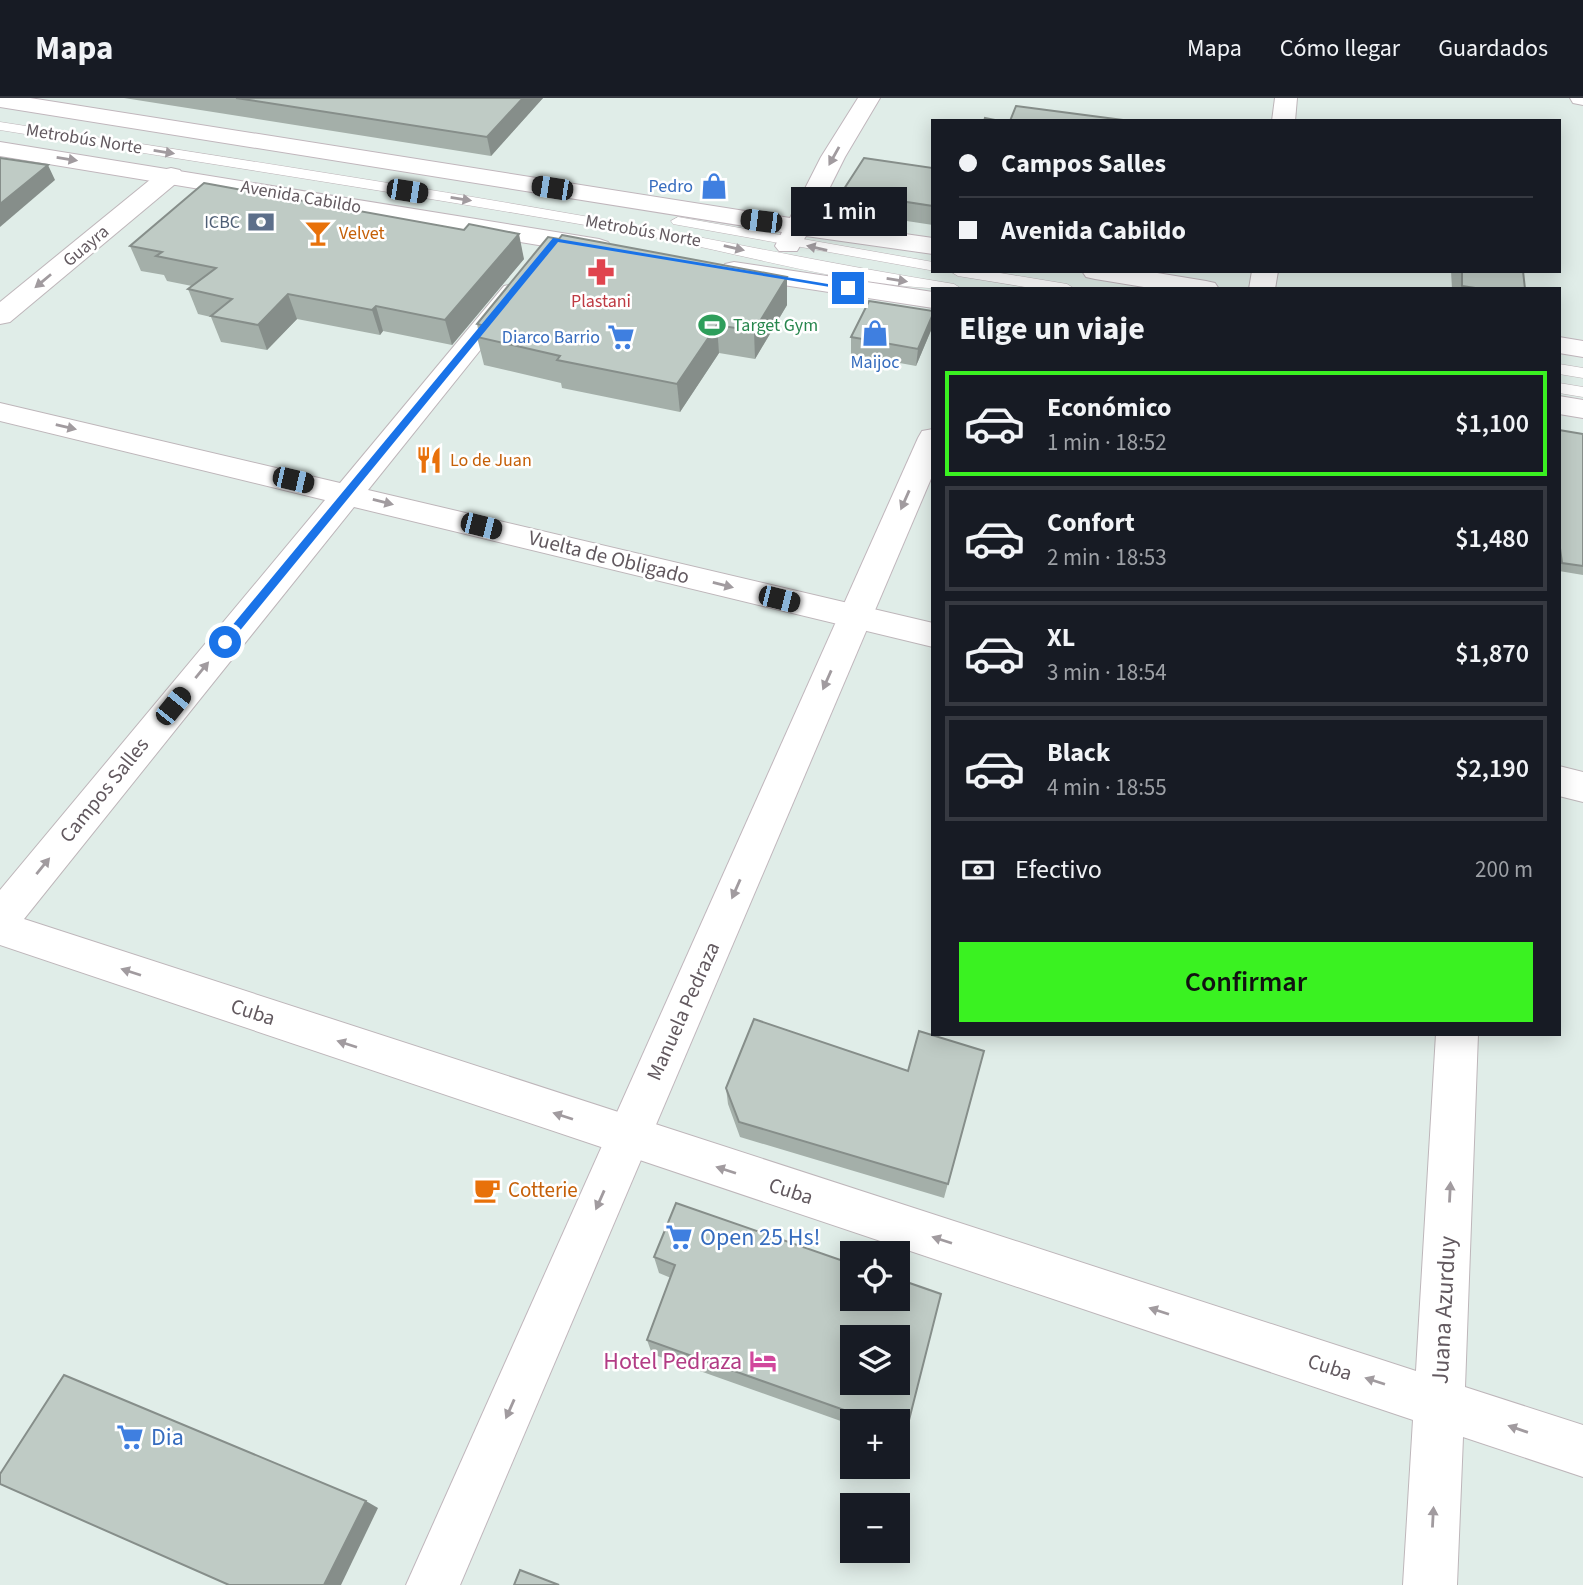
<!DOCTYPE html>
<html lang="es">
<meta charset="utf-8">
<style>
body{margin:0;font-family:"Source Sans 3",sans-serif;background:#242831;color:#f1f3f6;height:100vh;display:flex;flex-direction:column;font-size:26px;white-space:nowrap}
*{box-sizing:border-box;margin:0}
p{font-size:23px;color:#9ea1a6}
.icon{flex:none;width:38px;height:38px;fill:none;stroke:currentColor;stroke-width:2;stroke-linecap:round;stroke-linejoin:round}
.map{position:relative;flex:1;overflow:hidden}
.panel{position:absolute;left:931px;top:189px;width:630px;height:749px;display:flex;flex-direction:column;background:#171b24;border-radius:0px;box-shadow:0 4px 18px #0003}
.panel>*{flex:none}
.guide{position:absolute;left:931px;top:21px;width:630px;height:154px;border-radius:0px;box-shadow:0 4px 18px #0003;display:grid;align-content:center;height:154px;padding:0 28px;background:#171b24}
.fabs{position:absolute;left:840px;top:1143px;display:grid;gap:14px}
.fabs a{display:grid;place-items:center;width:70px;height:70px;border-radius:0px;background:#171b24;box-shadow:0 4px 18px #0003;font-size:35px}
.end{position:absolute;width:32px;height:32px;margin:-16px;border:9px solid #1a73e8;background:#fff;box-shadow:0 0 0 4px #fff}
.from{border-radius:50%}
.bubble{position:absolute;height:49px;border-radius:0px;background:#171b24;box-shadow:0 4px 18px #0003;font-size:23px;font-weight:600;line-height:49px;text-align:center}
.car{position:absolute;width:21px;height:42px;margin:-21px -10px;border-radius:9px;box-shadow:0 0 5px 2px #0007;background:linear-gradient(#222 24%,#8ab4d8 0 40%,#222 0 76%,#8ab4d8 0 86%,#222 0)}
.guide b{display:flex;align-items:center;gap:24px;height:66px;font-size:26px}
.guide b+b{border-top:2px solid #363941}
.guide i{width:18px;height:18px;background:#f1f3f6}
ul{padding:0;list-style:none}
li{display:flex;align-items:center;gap:21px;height:105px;margin:0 14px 10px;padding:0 14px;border:4px solid #363941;border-radius:0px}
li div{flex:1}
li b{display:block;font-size:26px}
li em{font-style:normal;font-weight:600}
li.current{border-color:#3af221}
li>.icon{width:63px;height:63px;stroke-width:1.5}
h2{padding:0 28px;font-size:32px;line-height:84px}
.pay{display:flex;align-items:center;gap:18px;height:77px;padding:0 28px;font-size:26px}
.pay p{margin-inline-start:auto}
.button{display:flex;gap:14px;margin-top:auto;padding:14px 28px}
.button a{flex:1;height:80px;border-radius:0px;background:#3af221;color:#111;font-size:28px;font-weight:600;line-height:80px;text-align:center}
header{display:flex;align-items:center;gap:42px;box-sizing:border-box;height:98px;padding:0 35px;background:#171b24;border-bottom:2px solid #363941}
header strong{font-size:33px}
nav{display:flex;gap:38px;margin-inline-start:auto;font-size:24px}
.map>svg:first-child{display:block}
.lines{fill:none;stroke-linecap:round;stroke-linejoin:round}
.lane-casing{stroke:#beb6ba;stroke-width:1}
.street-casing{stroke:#beb6ba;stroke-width:2}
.secondary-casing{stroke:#c0b6bc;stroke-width:2}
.lane{fill:#fff;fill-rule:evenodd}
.street{fill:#fff;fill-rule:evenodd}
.secondary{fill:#fff;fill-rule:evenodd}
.wall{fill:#a4afa9;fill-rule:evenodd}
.shaded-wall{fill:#868e8a}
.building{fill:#bfcbc5;stroke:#868e8a;stroke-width:2;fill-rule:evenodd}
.oneway{fill:#a19b9f}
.route{fill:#1a73e8}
.labels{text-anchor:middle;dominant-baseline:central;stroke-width:5;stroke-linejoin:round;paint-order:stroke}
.far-street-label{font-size:18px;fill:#62595f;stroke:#fff}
.far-shop-label{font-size:18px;fill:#366cbe;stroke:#fff;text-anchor:end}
.far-service-label{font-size:18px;fill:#4e5e75;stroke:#fff;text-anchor:end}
.far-food-label{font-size:18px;fill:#c56008;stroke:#fff;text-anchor:start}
.far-health-label{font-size:18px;fill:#be3a42;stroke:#fff}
.far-leisure-label{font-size:18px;fill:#27864d;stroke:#fff;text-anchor:start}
.street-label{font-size:21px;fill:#62595f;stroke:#fff}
.food-label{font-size:21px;fill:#c56008;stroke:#fff;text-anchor:start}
.near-shop-label{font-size:24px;fill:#366cbe;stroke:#fff;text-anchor:start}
.near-street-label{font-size:24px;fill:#62595f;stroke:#fff}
.near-hotel-label{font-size:24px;fill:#b23c85;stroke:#fff;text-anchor:end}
</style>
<header>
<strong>Mapa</strong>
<nav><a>Mapa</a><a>Cómo llegar</a><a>Guardados</a></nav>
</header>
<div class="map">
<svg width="1583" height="1487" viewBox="0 0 1583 1487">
<rect width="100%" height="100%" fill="#e0ede8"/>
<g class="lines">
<defs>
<g id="lane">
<path d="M0,24C199,55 397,85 595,120C715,141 834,167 954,186L962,191C853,191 740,154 631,135C421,98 210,66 0,32Z"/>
<polygon points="678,119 933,164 935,173 673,126 671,123"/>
<polygon points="950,173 988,173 1067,186 1075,191 1037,191 958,178"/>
<polygon points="1559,266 1583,270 1583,280 1559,276"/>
<polygon points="1559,285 1583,289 1583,299 1559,295"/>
</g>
<g id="street">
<polygon points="1275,0 1297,0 1295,23 1272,23"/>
<polygon points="1570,0 1583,0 1583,7 1573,5"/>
<polygon points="171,70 180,72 183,77 180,82 10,224 0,226 0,204 162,72"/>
<polygon points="1252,173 1278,173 1275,191 1249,191"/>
<polygon points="513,186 522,188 526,194 522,200 368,392 933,525 933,549 354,409 24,821 1416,1273 1436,936 1478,936 1465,1289 1583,1327 1583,1379 1463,1339 1457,1487 1403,1487 1413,1322 0,847 0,792 325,402 0,323 0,305 340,385 504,188"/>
<polygon points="1559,668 1583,674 1583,704 1559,698"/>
</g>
<g id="secondary">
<polygon points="0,0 30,0 790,120 821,59 858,0 880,0 845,59 813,123 933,140 933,156 806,138 797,153 779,153 775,148 782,134 0,9"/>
<polygon points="0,44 599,141 608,144 612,149 608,154 599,157 0,58"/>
<polygon points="734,164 933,194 933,210 725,178 721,172 725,166"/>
<polygon points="1082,173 1145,173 1206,183 1215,185 1219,191 1156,191 1095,181 1086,179"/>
<polygon points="1559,239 1583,243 1583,259 1559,255"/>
<polygon points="1559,298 1583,302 1583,320 1559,316"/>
<polygon points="933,331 933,376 460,1487 406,1487 918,340 922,333"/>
</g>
</defs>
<use href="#lane" class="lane-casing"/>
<use href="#street" class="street-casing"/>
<use href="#secondary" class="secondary-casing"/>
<use href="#lane" class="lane"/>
<use href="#street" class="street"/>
<use href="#secondary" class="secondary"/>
</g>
<g class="wall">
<polygon points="124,0 543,0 491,58"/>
<polygon points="933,70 933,127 841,113 842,94"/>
<polygon points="130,148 524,161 452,247 383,233 380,237 297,221 267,252 221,244 211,219 198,216 188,191 192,188 167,183 164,177 141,173"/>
<polygon points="1451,173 1523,173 1525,191 1452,191"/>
<polygon points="787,179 787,207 755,261 719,255 680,314 562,290 561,285 484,267 477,239 479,236 477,226"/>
<polygon points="933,213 932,230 916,268 851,256 851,239"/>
<polygon points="1559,332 1583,336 1583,477 1559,473"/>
<polygon points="984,953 944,1100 740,1039 728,1006 726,990 908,973"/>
<path d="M676,1105L852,1166V1200H898V1181L941,1196L906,1334L901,1345L898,1344V1323H852V1327L652,1256L647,1242L671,1180L659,1175L654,1159ZM852,1239H898V1284H852Z"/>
</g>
<g class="shaded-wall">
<polygon points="523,0 543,0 491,58 487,39"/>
<polygon points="48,67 55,82 0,129 0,106"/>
<polygon points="519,136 524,161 452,247 445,222"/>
<polygon points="787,179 787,207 755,261 754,233"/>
<polygon points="288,196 297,221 267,252 258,227"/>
<polygon points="376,208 383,233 380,237 372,212"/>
<polygon points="933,216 932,230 916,268 918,251"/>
<polygon points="717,227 719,255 680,314 677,286"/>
<polygon points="366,1403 378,1410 341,1487 324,1487"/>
</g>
<g class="building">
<polygon points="236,0 523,0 487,39"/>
<polygon points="1016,8 1123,22 1010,23"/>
<polygon points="985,20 1000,23 984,23"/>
<polygon points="0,60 48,67 0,106"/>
<polygon points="864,60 933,70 933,108 842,94"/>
<polygon points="204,85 464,132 469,126 519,136 445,222 376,208 372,212 288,196 258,227 211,218 232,201 188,191 216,170 156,158 162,154 130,148"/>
<polygon points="562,137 787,179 754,233 717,227 677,286 557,262 560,258 477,239 486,228 477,226 548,139 559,141"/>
<polygon points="1462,173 1523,173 1525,191 1482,191 1462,188"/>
<polygon points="869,203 933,213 933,216 918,251 851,239"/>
<polygon points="1559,332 1583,336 1583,468 1562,465 1559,443"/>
<polygon points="754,921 908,973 919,933 984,953 948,1086 739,1024 726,990"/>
<path d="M676,1105L852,1166V1200H898V1181L941,1196L906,1334L898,1331V1323H875L647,1242L675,1167L654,1159ZM852,1239H898V1284H852Z"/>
<polygon points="64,1277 366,1403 324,1487 229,1487 0,1386 0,1376"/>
<polygon points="520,1472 559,1487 514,1487"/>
</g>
<defs><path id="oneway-solid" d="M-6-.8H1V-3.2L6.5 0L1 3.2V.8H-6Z" transform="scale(1.75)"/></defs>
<g class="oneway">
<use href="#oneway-solid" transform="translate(164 54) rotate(9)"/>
<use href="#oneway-solid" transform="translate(834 58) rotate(119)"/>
<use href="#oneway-solid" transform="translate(67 61) rotate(9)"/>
<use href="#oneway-solid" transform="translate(461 101) rotate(9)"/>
<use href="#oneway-solid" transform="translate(734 150) rotate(13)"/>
<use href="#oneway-solid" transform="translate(817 150) rotate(-167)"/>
<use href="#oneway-solid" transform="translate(897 182) rotate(9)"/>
<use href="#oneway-solid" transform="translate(43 183) rotate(140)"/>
<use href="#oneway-solid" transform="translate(66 329) rotate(13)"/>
<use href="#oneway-solid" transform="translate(905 402) rotate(114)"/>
<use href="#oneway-solid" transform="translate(383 404) rotate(14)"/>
<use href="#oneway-solid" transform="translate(723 487) rotate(14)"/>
<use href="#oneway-solid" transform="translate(202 572) rotate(-51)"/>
<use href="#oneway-solid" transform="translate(827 582) rotate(114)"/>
<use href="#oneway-solid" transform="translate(43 768) rotate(-51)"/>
<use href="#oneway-solid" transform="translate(736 791) rotate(114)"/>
<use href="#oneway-solid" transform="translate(131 874) rotate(-162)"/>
<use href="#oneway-solid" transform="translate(347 946) rotate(-162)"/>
<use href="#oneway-solid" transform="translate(563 1018) rotate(-162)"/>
<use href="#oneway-solid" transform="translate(726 1072) rotate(-162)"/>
<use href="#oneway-solid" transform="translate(1450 1094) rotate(-87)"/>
<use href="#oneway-solid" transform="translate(600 1102) rotate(114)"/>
<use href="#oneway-solid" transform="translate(942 1142) rotate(-162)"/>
<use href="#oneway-solid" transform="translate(1159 1213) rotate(-162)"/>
<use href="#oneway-solid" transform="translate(1375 1283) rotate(-162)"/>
<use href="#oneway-solid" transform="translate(510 1311) rotate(114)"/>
<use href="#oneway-solid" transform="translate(1518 1331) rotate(-161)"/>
<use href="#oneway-solid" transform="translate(1433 1419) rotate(-87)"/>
</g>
<polygon class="route" points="553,140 852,190 848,192 558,144 229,546 221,546 221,541"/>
<defs>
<symbol id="shop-bare" viewBox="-9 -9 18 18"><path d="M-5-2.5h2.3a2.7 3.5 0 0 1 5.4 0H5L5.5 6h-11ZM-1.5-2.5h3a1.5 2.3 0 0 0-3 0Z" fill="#3f7fe0" stroke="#fff" stroke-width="2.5" paint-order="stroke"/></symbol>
<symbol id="bank-bare" viewBox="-9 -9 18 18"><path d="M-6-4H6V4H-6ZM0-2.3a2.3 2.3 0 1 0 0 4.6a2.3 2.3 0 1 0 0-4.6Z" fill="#5c6f8a" stroke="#fff" stroke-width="2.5" paint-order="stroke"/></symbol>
<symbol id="bar-bare" viewBox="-9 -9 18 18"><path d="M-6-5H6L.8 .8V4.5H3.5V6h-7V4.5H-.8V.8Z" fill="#e8710a" stroke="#fff" stroke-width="2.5" paint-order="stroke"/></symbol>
<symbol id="pharmacy-bare" viewBox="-9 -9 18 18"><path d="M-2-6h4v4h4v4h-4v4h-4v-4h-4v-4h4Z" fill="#e0444e" stroke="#fff" stroke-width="2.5" paint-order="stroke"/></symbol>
<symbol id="stadium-bare" viewBox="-9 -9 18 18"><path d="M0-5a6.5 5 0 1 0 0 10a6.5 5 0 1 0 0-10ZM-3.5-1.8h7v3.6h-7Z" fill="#2e9e5b" stroke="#fff" stroke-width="2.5" paint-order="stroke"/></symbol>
<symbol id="supermarket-bare" viewBox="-9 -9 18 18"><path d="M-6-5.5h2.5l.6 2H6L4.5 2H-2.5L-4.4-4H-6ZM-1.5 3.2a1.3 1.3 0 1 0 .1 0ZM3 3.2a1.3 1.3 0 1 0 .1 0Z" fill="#3f7fe0" stroke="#fff" stroke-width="2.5" paint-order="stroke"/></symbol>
<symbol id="restaurant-bare" viewBox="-9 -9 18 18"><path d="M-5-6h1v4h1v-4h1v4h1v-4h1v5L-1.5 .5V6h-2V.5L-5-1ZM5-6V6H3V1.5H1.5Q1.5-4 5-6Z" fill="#e8710a" stroke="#fff" stroke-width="2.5" paint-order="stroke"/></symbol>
<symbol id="cafe-bare" viewBox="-9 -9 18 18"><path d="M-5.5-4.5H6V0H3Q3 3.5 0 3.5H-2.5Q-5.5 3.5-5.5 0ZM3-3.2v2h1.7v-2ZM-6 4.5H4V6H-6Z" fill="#e8710a" stroke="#fff" stroke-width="2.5" paint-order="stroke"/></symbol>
<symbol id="hotel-bare" viewBox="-9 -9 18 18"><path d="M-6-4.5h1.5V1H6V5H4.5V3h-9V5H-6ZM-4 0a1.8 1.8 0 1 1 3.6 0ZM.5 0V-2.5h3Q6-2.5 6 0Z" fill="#d1479c" stroke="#fff" stroke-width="2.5" paint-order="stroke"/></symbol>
</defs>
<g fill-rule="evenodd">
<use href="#shop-bare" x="695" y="69" width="38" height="38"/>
<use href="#bank-bare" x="242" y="105" width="38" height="38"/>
<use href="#bar-bare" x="299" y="116" width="38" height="38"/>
<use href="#pharmacy-bare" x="582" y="155" width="38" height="38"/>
<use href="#stadium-bare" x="693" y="208" width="38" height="38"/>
<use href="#shop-bare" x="856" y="216" width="38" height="38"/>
<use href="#supermarket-bare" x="602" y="220" width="38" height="38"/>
<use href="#restaurant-bare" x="410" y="343" width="38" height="38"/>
<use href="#cafe-bare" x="468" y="1073" width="38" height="38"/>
<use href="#supermarket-bare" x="660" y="1120" width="38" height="38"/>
<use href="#hotel-bare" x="744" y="1244" width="38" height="38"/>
<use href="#supermarket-bare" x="111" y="1320" width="38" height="38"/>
</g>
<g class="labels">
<g class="far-street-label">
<text transform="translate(84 41) rotate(9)">Metrobús Norte</text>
<text transform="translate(301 99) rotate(10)">Avenida Cabildo</text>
<text transform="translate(643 133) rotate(10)">Metrobús Norte</text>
<text transform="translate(86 148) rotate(-40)">Guayra</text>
</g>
<g class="far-shop-label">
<text x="693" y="88">Pedro</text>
<text x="600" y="239">Diarco Barrio</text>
<text x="875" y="264" text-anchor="middle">Maijoc</text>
</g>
<g class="far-service-label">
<text x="240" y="124">ICBC</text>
</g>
<g class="far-food-label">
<text x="339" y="135">Velvet</text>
<text x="450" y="362">Lo de Juan</text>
</g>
<g class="far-health-label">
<text x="601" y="203">Plastani</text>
</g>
<g class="far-leisure-label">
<text x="733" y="227">Target Gym</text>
</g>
<g class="street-label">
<text transform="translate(609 459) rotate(14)">Vuelta de Obligado</text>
<text transform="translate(104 692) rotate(-51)">Campos Salles</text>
<text transform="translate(683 913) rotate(-66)">Manuela Pedraza</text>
<text transform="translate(253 914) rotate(18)">Cuba</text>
<text transform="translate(791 1093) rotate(18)">Cuba</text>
<text transform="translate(1330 1269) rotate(18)">Cuba</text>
</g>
<g class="food-label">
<text x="508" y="1092">Cotterie</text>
</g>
<g class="near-shop-label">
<text x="700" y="1139">Open 25 Hs!</text>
<text x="151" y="1339">Dia</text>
</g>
<g class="near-street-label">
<text transform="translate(1444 1212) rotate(-87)">Juana Azurduy</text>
</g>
<g class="near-hotel-label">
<text x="742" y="1263">Hotel Pedraza</text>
</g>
</g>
</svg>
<div class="fabs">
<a><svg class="icon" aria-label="locate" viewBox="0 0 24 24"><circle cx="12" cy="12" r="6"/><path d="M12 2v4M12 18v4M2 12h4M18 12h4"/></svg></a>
<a><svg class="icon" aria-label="layers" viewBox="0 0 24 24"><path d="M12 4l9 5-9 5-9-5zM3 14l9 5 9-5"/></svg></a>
<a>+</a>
<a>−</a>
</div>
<i class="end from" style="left:225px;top:544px"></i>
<i class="end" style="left:848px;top:190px"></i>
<div class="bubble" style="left:791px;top:89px;width:116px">1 min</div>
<i class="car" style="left:552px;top:90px;rotate:279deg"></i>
<i class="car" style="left:407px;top:93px;rotate:99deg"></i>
<i class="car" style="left:761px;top:123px;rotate:277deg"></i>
<i class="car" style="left:293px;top:382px;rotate:103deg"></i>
<i class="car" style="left:481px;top:428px;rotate:104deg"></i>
<i class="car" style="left:779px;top:501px;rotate:104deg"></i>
<i class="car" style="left:173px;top:608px;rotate:39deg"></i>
<div class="guide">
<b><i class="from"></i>Campos Salles</b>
<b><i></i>Avenida Cabildo</b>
</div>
<section class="panel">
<h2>Elige un viaje</h2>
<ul>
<li class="current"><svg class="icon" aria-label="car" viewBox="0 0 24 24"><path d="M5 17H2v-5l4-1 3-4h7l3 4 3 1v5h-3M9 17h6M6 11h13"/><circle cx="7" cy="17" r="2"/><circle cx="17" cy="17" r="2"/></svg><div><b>Económico</b><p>1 min · 18:52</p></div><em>$1,100</em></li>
<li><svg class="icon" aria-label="car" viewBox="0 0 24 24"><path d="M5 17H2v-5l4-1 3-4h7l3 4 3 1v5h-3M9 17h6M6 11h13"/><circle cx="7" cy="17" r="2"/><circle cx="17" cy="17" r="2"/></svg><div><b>Confort</b><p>2 min · 18:53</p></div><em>$1,480</em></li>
<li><svg class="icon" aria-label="car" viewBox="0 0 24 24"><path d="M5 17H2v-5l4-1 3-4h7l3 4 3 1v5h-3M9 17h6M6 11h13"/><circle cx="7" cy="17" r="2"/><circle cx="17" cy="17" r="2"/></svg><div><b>XL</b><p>3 min · 18:54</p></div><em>$1,870</em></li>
<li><svg class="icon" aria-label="car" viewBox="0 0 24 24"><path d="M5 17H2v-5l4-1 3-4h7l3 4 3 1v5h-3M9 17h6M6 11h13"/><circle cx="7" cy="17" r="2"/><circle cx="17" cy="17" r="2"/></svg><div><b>Black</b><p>4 min · 18:55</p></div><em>$2,190</em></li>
</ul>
<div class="pay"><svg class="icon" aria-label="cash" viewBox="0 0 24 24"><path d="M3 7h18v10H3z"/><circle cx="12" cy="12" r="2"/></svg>Efectivo<p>200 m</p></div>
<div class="button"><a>Confirmar</a></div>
</section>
</div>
